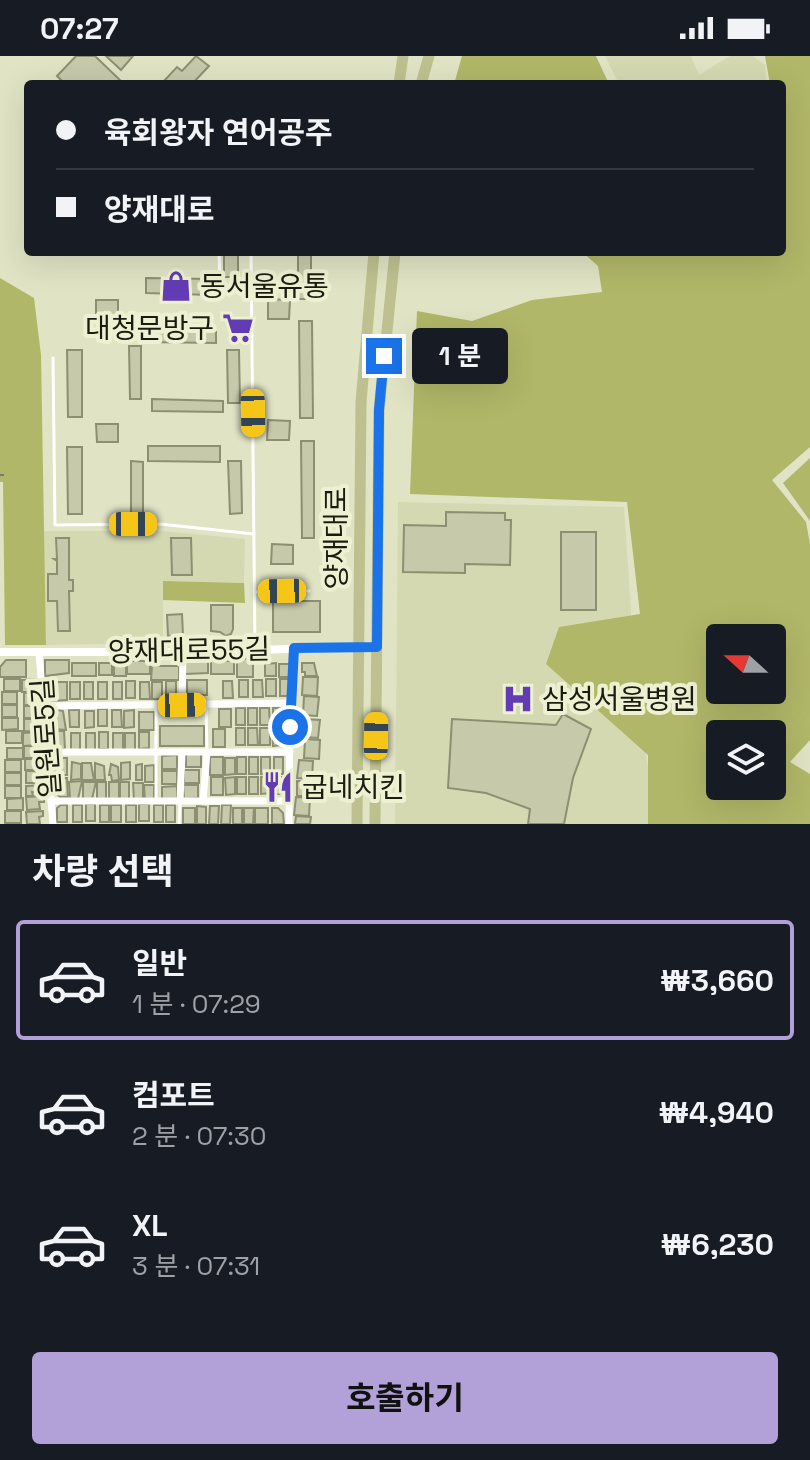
<!DOCTYPE html>
<html lang="ko">
<meta charset="utf-8">
<style>
body{margin:0;font-family:"Space Grotesk","Noto Sans KR",sans-serif;background:#20242c;color:#f1f3f6;height:100vh;display:flex;flex-direction:column;font-size:30px;white-space:nowrap}
*{box-sizing:border-box;margin:0}
p{font-size:26px;color:#9ea1a6}
.icon{flex:none;width:44px;height:44px;fill:none;stroke:currentColor;stroke-width:2;stroke-linecap:round;stroke-linejoin:round}
.map{position:relative;height:768px;overflow:hidden}
.side{display:flex;flex-direction:column;background:#171b24;flex:1}
.side>*{flex:none}
.top-card{position:absolute;left:24px;top:24px;width:762px;height:176px;border-radius:8px;box-shadow:0 8px 32px #0002;display:grid;align-content:center;height:176px;padding:0 32px;background:#171b24}
.needle{width:52px;rotate:291deg}
.tools{position:absolute;left:706px;top:568px;display:grid;gap:16px}
.tools a{display:grid;place-items:center;width:80px;height:80px;border-radius:8px;background:#171b24;box-shadow:0 8px 32px #0002;font-size:40px}
.end{position:absolute;width:36px;height:36px;margin:-18px;border:10px solid #1a73e8;background:#fff;box-shadow:0 0 0 4px #fff}
.from{border-radius:50%}
.bubble{position:absolute;height:56px;border-radius:8px;background:#171b24;box-shadow:0 8px 32px #0002;font-size:26px;font-weight:700;line-height:56px;text-align:center}
.car{position:absolute;width:24px;height:48px;margin:-24px -12px;border-radius:10px;box-shadow:0 0 6px 2px #0007;background:linear-gradient(#f5c518 24%,#345 0 40%,#f5c518 0 76%,#345 0 86%,#f5c518 0)}
.top-card b{display:flex;align-items:center;gap:28px;height:76px;font-size:30px}
.top-card b+b{border-top:2px solid #363941}
.top-card i{width:20px;height:20px;background:#f1f3f6}
ul{padding:0;list-style:none}
li{display:flex;align-items:center;gap:24px;height:120px;margin:0 16px 12px;padding:0 16px;border:4px solid transparent;border-radius:8px}
li div{flex:1}
li b{display:block;font-size:30px}
li em{font-style:normal;font-weight:700}
li.on{border-color:#b1a1d8}
li>.icon{width:72px;height:72px;stroke-width:1.5}
h2{padding:0 32px;font-size:36px;line-height:96px}
.action{display:flex;gap:16px;margin-top:auto;padding:16px 32px}
.action a{flex:1;height:92px;border-radius:8px;background:#b1a1d8;color:#111;font-size:32px;font-weight:700;line-height:92px;text-align:center}
.status{display:flex;justify-content:space-between;align-items:center;height:56px;padding:0 40px;background:#171b24;direction:ltr}
.status svg{height:22px;fill:currentColor}
.map>svg:first-child{display:block}
.built{fill:#d5d9b2}
.green{fill:#b1b768;fill-rule:evenodd}
.building{fill:#c6c9aa;stroke:#8c8f71;stroke-width:2}
.lines{fill:none;stroke-linecap:round;stroke-linejoin:round}
.path{stroke:#797c66;stroke-width:2;stroke-dasharray:4 4;stroke-linecap:butt}
.service{stroke:#fff;stroke-width:3}
.minor{stroke:#fff;stroke-width:7}
.tertiary{stroke:#fff;stroke-width:8}
.primary{stroke:#bec18f;stroke-width:11}
.route{stroke:#1a73e8;stroke-width:10}
.labels{text-anchor:middle;dominant-baseline:central;stroke-width:8;stroke-linejoin:round;paint-order:stroke}
.poi-label{font-size:28px;fill:#1b1c10;stroke:#eef1d1;text-anchor:start}
.street-label{font-size:28px;fill:#1b1c10;stroke:#eef1d1}
</style>
<div class="status"><b>07:27</b><svg viewBox="0 0 49 12"><path d="M0 12V9h3v3zM5 12V6h3v6zM10 12V3h3v9zM15 12V0h3v12zM26 1h20v11H26zM47 4h2v5h-2z"/></svg></div>
<div class="map">
<svg width="810" height="768" viewBox="0 0 810 768">
<rect width="100%" height="100%" fill="#e0e4c4"/>
<g class="built">
<polygon points="605,0 691,0 699,19 730,0 753,0 765,9 767,28 619,28"/>
<polygon points="398,446 624,451 632,570 654,768 395,768"/>
<polygon points="43,475 163,475 245,483 244,527 163,525 163,587 46,589"/>
</g>
<g class="green">
<polygon points="462,0 596,0 609,28 454,28"/>
<path d="M765,0H810V391L772,424L806,466L810,488V684L790,706L810,718V768H648V699L546,608L559,571L640,558L627,446L410,438L417,255L472,265L532,244L602,236L598,210L582,196H782V28H770ZM720,582H772V634H720ZM720,678H772V730H720Z"/>
<polygon points="0,222 34,242 41,299 46,589 5,589 3,426 0,426"/>
<polygon points="810,402 810,465 783,427"/>
<polygon points="163,525 244,527 245,547 163,544"/>
</g>
<g class="building">
<polygon points="76,0 95,0 123,27 65,28 57,20"/>
<polygon points="106,0 133,0 121,14"/>
<polygon points="196,0 209,10 192,28 162,27 177,11 182,15"/>
<rect x="224" y="196" width="14" height="25"/>
<rect x="298" y="196" width="13" height="47"/>
<polygon points="146,222 210,223 210,239 146,237"/>
<polygon points="268,243 290,244 289,263 268,263"/>
<rect x="96" y="244" width="22" height="19"/>
<polygon points="299,265 312,265 313,362 300,362"/>
<polygon points="145,274 216,276 216,287 144,286"/>
<polygon points="129,290 141,290 141,343 130,343"/>
<polygon points="67,294 82,294 82,361 68,361"/>
<polygon points="227,294 239,294 240,347 228,347"/>
<polygon points="152,343 223,345 223,356 152,355"/>
<polygon points="268,364 290,365 289,384 267,384"/>
<polygon points="96,368 118,368 118,386 97,386"/>
<polygon points="301,385 314,385 314,482 302,482"/>
<polygon points="148,390 220,390 220,406 148,405"/>
<polygon points="67,391 82,391 82,458 68,458"/>
<polygon points="131,405 143,406 143,458 131,458"/>
<polygon points="228,405 241,405 242,457 230,458"/>
<polygon points="446,456 505,457 505,464 511,464 510,509 465,508 465,517 403,516 404,469 446,470"/>
<rect x="561" y="476" width="35" height="78"/>
<polygon points="56,482 69,482 69,524 73,524 73,535 69,535 70,575 58,575 57,545 48,545 48,518 57,518 57,505 54,503 57,503"/>
<polygon points="171,482 191,482 192,519 172,519"/>
<polygon points="272,488 293,489 293,508 271,508"/>
<rect x="273" y="545" width="47" height="31"/>
<polygon points="211,549 233,549 233,573 231,578 226,580 220,576 211,575"/>
<polygon points="182,558 183,579 168,580 167,559"/>
<polygon points="237,602 253,603 253,621 237,621"/>
<polygon points="6,604 26,604 26,621 0,621 0,611"/>
<polygon points="45,604 69,604 69,617 45,620"/>
<rect x="127" y="605" width="23" height="13"/>
<polygon points="185,605 208,605 208,617 185,618"/>
<rect x="211" y="605" width="23" height="13"/>
<rect x="72" y="607" width="24" height="13"/>
<rect x="99" y="607" width="13" height="12"/>
<polygon points="276,607 276,620 265,620 265,608"/>
<polygon points="302,607 314,607 317,620 305,620 305,616 302,616"/>
<rect x="114" y="608" width="12" height="12"/>
<rect x="279" y="608" width="11" height="13"/>
<polygon points="152,610 179,610 179,624 151,624"/>
<polygon points="303,621 318,621 317,640 302,639"/>
<rect x="4" y="623" width="16" height="12"/>
<polygon points="40,623 40,636 22,636 22,624"/>
<rect x="266" y="623" width="10" height="17"/>
<polygon points="280,623 289,623 290,640 280,640"/>
<rect x="187" y="624" width="20" height="15"/>
<rect x="239" y="624" width="9" height="17"/>
<polygon points="253,624 262,624 263,641 253,641"/>
<rect x="126" y="625" width="9" height="17"/>
<rect x="166" y="625" width="10" height="17"/>
<polygon points="223,625 232,625 233,642 223,642"/>
<polygon points="50,626 67,626 67,644 51,645"/>
<rect x="70" y="626" width="10" height="17"/>
<rect x="84" y="626" width="9" height="17"/>
<rect x="98" y="626" width="9" height="17"/>
<rect x="113" y="626" width="9" height="17"/>
<polygon points="140,626 149,626 150,643 140,643"/>
<rect x="152" y="626" width="10" height="17"/>
<rect x="2" y="636" width="15" height="12"/>
<polygon points="24,637 39,637 42,649 24,649"/>
<polygon points="304,640 319,641 317,660 303,659"/>
<rect x="2" y="649" width="15" height="12"/>
<rect x="24" y="650" width="14" height="12"/>
<rect x="236" y="652" width="9" height="17"/>
<rect x="248" y="652" width="9" height="17"/>
<polygon points="260,652 269,652 270,669 260,669"/>
<polygon points="273,652 282,652 283,669 273,669"/>
<rect x="98" y="653" width="9" height="17"/>
<rect x="219" y="653" width="12" height="18"/>
<polygon points="58,654 63,655 66,674 54,673 55,659"/>
<polygon points="69,654 79,654 79,671 70,671"/>
<polygon points="112,654 121,654 122,671 112,671"/>
<polygon points="134,654 134,671 124,672 124,655"/>
<polygon points="85,655 94,655 94,671 85,672"/>
<rect x="139" y="656" width="15" height="18"/>
<polygon points="563,658 591,673 573,722 564,768 528,768 530,753 486,737 448,732 452,663 556,669"/>
<polygon points="2,662 18,662 18,673 2,674"/>
<polygon points="24,663 38,663 38,676 24,675"/>
<polygon points="305,663 320,664 318,682 304,681 305,674 303,674"/>
<rect x="160" y="670" width="44" height="20"/>
<rect x="236" y="672" width="9" height="17"/>
<polygon points="248,672 257,672 258,689 248,689"/>
<rect x="260" y="672" width="10" height="17"/>
<polygon points="272,672 282,672 280,689 273,690"/>
<rect x="213" y="673" width="12" height="18"/>
<rect x="6" y="675" width="16" height="12"/>
<polygon points="54,675 64,675 65,693 59,693 55,688"/>
<polygon points="38,676 41,678 39,689 23,690 23,677"/>
<rect x="99" y="676" width="9" height="17"/>
<polygon points="139,676 149,676 149,692 139,693"/>
<rect x="71" y="677" width="9" height="17"/>
<rect x="86" y="677" width="9" height="17"/>
<rect x="113" y="677" width="10" height="17"/>
<rect x="125" y="677" width="10" height="17"/>
<polygon points="305,683 320,684 319,703 304,702"/>
<rect x="24" y="690" width="15" height="12"/>
<rect x="7" y="692" width="16" height="11"/>
<rect x="186" y="698" width="15" height="13"/>
<polygon points="177,699 177,713 162,713 162,700"/>
<rect x="210" y="701" width="13" height="18"/>
<rect x="237" y="701" width="9" height="17"/>
<rect x="249" y="701" width="9" height="17"/>
<rect x="261" y="701" width="9" height="17"/>
<rect x="274" y="701" width="9" height="17"/>
<polygon points="61,702 67,702 67,719 55,719 55,707"/>
<polygon points="225,702 235,702 235,718 225,719"/>
<polygon points="25,703 42,703 42,709 38,709 38,714 25,714"/>
<rect x="5" y="704" width="16" height="12"/>
<polygon points="299,704 313,705 312,723 297,722"/>
<polygon points="72,706 81,708 81,723 71,724"/>
<polygon points="130,706 130,723 121,724 121,707"/>
<polygon points="82,707 91,707 94,724 82,724"/>
<polygon points="95,707 104,710 105,724 95,724"/>
<polygon points="111,708 118,711 119,724 112,725 111,719 109,719"/>
<polygon points="142,708 142,724 136,724 136,709"/>
<polygon points="154,709 154,726 145,726 145,710"/>
<rect x="184" y="714" width="15" height="13"/>
<polygon points="26,715 35,715 40,727 26,727"/>
<rect x="162" y="715" width="15" height="13"/>
<rect x="5" y="717" width="16" height="12"/>
<polygon points="270,720 271,737 261,738 261,721"/>
<rect x="211" y="721" width="12" height="18"/>
<polygon points="235,721 235,738 226,739 225,722"/>
<rect x="237" y="721" width="9" height="17"/>
<rect x="249" y="721" width="9" height="17"/>
<polygon points="274,721 283,721 283,734 279,738 274,738"/>
<polygon points="54,722 67,722 68,741 60,741 55,736"/>
<polygon points="82,725 78,743 70,743 69,726"/>
<polygon points="297,725 317,726 317,740 297,740"/>
<polygon points="83,726 96,726 92,743 83,743"/>
<rect x="97" y="726" width="9" height="17"/>
<rect x="109" y="726" width="10" height="17"/>
<rect x="120" y="726" width="9" height="17"/>
<polygon points="133,727 143,727 143,744 134,744"/>
<polygon points="44,729 45,740 37,740 37,736 32,736 33,740 26,740 26,730"/>
<polygon points="144,729 154,729 154,746 145,746"/>
<polygon points="183,729 198,729 198,742 184,743"/>
<rect x="5" y="730" width="16" height="12"/>
<polygon points="177,730 177,744 162,744 162,731"/>
<polygon points="44,740 44,746 39,746 40,753 27,754 26,741"/>
<polygon points="296,741 310,742 309,760 294,759"/>
<polygon points="23,742 23,754 7,754 7,743"/>
<rect x="86" y="748" width="9" height="17"/>
<rect x="139" y="748" width="10" height="17"/>
<polygon points="61,749 67,749 67,766 57,766 57,752"/>
<rect x="73" y="749" width="9" height="17"/>
<rect x="100" y="749" width="9" height="17"/>
<rect x="111" y="749" width="10" height="17"/>
<rect x="126" y="749" width="10" height="17"/>
<rect x="154" y="749" width="9" height="17"/>
<rect x="166" y="749" width="9" height="17"/>
<polygon points="222,749 231,749 230,768 221,768"/>
<polygon points="197,750 206,751 206,768 197,768"/>
<polygon points="210,750 219,750 218,768 209,768"/>
<rect x="183" y="752" width="12" height="16"/>
<rect x="233" y="752" width="9" height="16"/>
<polygon points="244,752 254,752 253,768 244,768"/>
<rect x="255" y="752" width="13" height="16"/>
<polygon points="272,752 278,752 283,757 284,768 272,768"/>
<rect x="5" y="755" width="16" height="12"/>
<polygon points="43,755 43,760 39,761 40,768 27,768 26,756"/>
<polygon points="296,760 311,761 310,768 295,768"/>
</g>
<g class="lines">
<polyline class="path" points="0,419 7,419"/>
<g class="service">
<polyline points="219,196 220,229 251,237"/>
<polyline points="251,196 255,593"/>
<polyline points="53,302 55,469 160,468 254,478"/>
<polyline points="254,536 309,535"/>
<polyline points="206,648 207,696"/>
<polyline points="156,650 156,742"/>
<polyline points="179,768 180,748"/>
</g>
<g class="minor">
<polyline points="39,597 53,768"/>
<polyline points="182,649 183,596"/>
<polyline points="44,650 290,647"/>
<polyline points="46,696 290,696"/>
<polyline points="51,745 289,745"/>
<polyline points="180,745 182,696"/>
<polyline points="203,745 207,696"/>
<polyline points="289,768 290,647 294,592"/>
</g>
<polyline class="tertiary" points="0,596 183,596 359,591"/>
<g class="primary">
<polyline points="399,28 403,0"/>
<polyline points="421,28 429,0"/>
<polyline points="357,768 361,346 374,196"/>
<polyline points="375,768 379,354 395,196"/>
</g>
</g>
<g class="lines">
<polyline class="route" points="290,671 294,592 377,591 379,354 384,300"/>
</g>
<defs>
<symbol id="shop-bare" viewBox="-9 -9 18 18"><path d="M-5-2.5h2.3a2.7 3.5 0 0 1 5.4 0H5L5.5 6h-11ZM-1.5-2.5h3a1.5 2.3 0 0 0-3 0Z" fill="#623cb4" stroke="#eef1d1" stroke-width="2.5" paint-order="stroke"/></symbol>
<symbol id="supermarket-bare" viewBox="-9 -9 18 18"><path d="M-6-5.5h2.5l.6 2H6L4.5 2H-2.5L-4.4-4H-6ZM-1.5 3.2a1.3 1.3 0 1 0 .1 0ZM3 3.2a1.3 1.3 0 1 0 .1 0Z" fill="#623cb4" stroke="#eef1d1" stroke-width="2.5" paint-order="stroke"/></symbol>
<symbol id="hospital-bare" viewBox="-9 -9 18 18"><path d="M-5-5h3v3.5h4V-5h3V5h-3V1.5h-4V5h-3Z" fill="#623cb4" stroke="#eef1d1" stroke-width="2.5" paint-order="stroke"/></symbol>
<symbol id="restaurant-bare" viewBox="-9 -9 18 18"><path d="M-5-6h1v4h1v-4h1v4h1v-4h1v5L-1.5 .5V6h-2V.5L-5-1ZM5-6V6H3V1.5H1.5Q1.5-4 5-6Z" fill="#623cb4" stroke="#eef1d1" stroke-width="2.5" paint-order="stroke"/></symbol>
</defs>
<g fill-rule="evenodd">
<use href="#shop-bare" x="154" y="208" width="44" height="44"/>
<use href="#supermarket-bare" x="216" y="250" width="44" height="44"/>
<use href="#hospital-bare" x="496" y="621" width="44" height="44"/>
<use href="#restaurant-bare" x="256" y="709" width="44" height="44"/>
</g>
<g class="labels">
<g class="poi-label">
<text x="200" y="230">동서울유통</text>
<text x="214" y="272" text-anchor="end">대청문방구</text>
<text x="542" y="643">삼성서울병원</text>
<text x="302" y="731">굽네치킨</text>
</g>
<g class="street-label">
<text transform="translate(336 482) rotate(-90)">양재대로</text>
<text transform="translate(189 594) rotate(-1)">양재대로55길</text>
<text transform="translate(46 682) rotate(-94)">일원로5길</text>
</g>
</g>
</svg>
<div class="tools">
<a><svg class="needle" viewBox="-14 -14 28 28"><path d="M0-13l5 13h-10z" fill="#e53935"/><path d="M0 13l5-13h-10z" fill="#9ea1a6"/></svg></a>
<a><svg class="icon" aria-label="layers" viewBox="0 0 24 24"><path d="M12 4l9 5-9 5-9-5zM3 14l9 5 9-5"/></svg></a>
</div>
<i class="end from" style="left:290px;top:671px"></i>
<i class="end" style="left:384px;top:300px"></i>
<div class="bubble" style="left:412px;top:272px;width:96px">1 분</div>
<i class="car" style="left:253px;top:357px;rotate:179deg"></i>
<i class="car" style="left:133px;top:468px;rotate:90deg"></i>
<i class="car" style="left:282px;top:535px;rotate:269deg"></i>
<i class="car" style="left:182px;top:649px;rotate:89deg"></i>
<i class="car" style="left:376px;top:680px;rotate:1deg"></i>
<div class="top-card">
<b><i class="from"></i>육회왕자 연어공주</b>
<b><i></i>양재대로</b>
</div>
</div>
<section class="side">
<h2>차량 선택</h2>
<ul>
<li class="on"><svg class="icon" aria-label="car" viewBox="0 0 24 24"><path d="M5 17H2v-5l4-1 3-4h7l3 4 3 1v5h-3M9 17h6M6 11h13"/><circle cx="7" cy="17" r="2"/><circle cx="17" cy="17" r="2"/></svg><div><b>일반</b><p>1 분 · 07:29</p></div><em>₩3,660</em></li>
<li><svg class="icon" aria-label="car" viewBox="0 0 24 24"><path d="M5 17H2v-5l4-1 3-4h7l3 4 3 1v5h-3M9 17h6M6 11h13"/><circle cx="7" cy="17" r="2"/><circle cx="17" cy="17" r="2"/></svg><div><b>컴포트</b><p>2 분 · 07:30</p></div><em>₩4,940</em></li>
<li><svg class="icon" aria-label="car" viewBox="0 0 24 24"><path d="M5 17H2v-5l4-1 3-4h7l3 4 3 1v5h-3M9 17h6M6 11h13"/><circle cx="7" cy="17" r="2"/><circle cx="17" cy="17" r="2"/></svg><div><b>XL</b><p>3 분 · 07:31</p></div><em>₩6,230</em></li>
</ul>
<div class="action"><a>호출하기</a></div>
</section>
